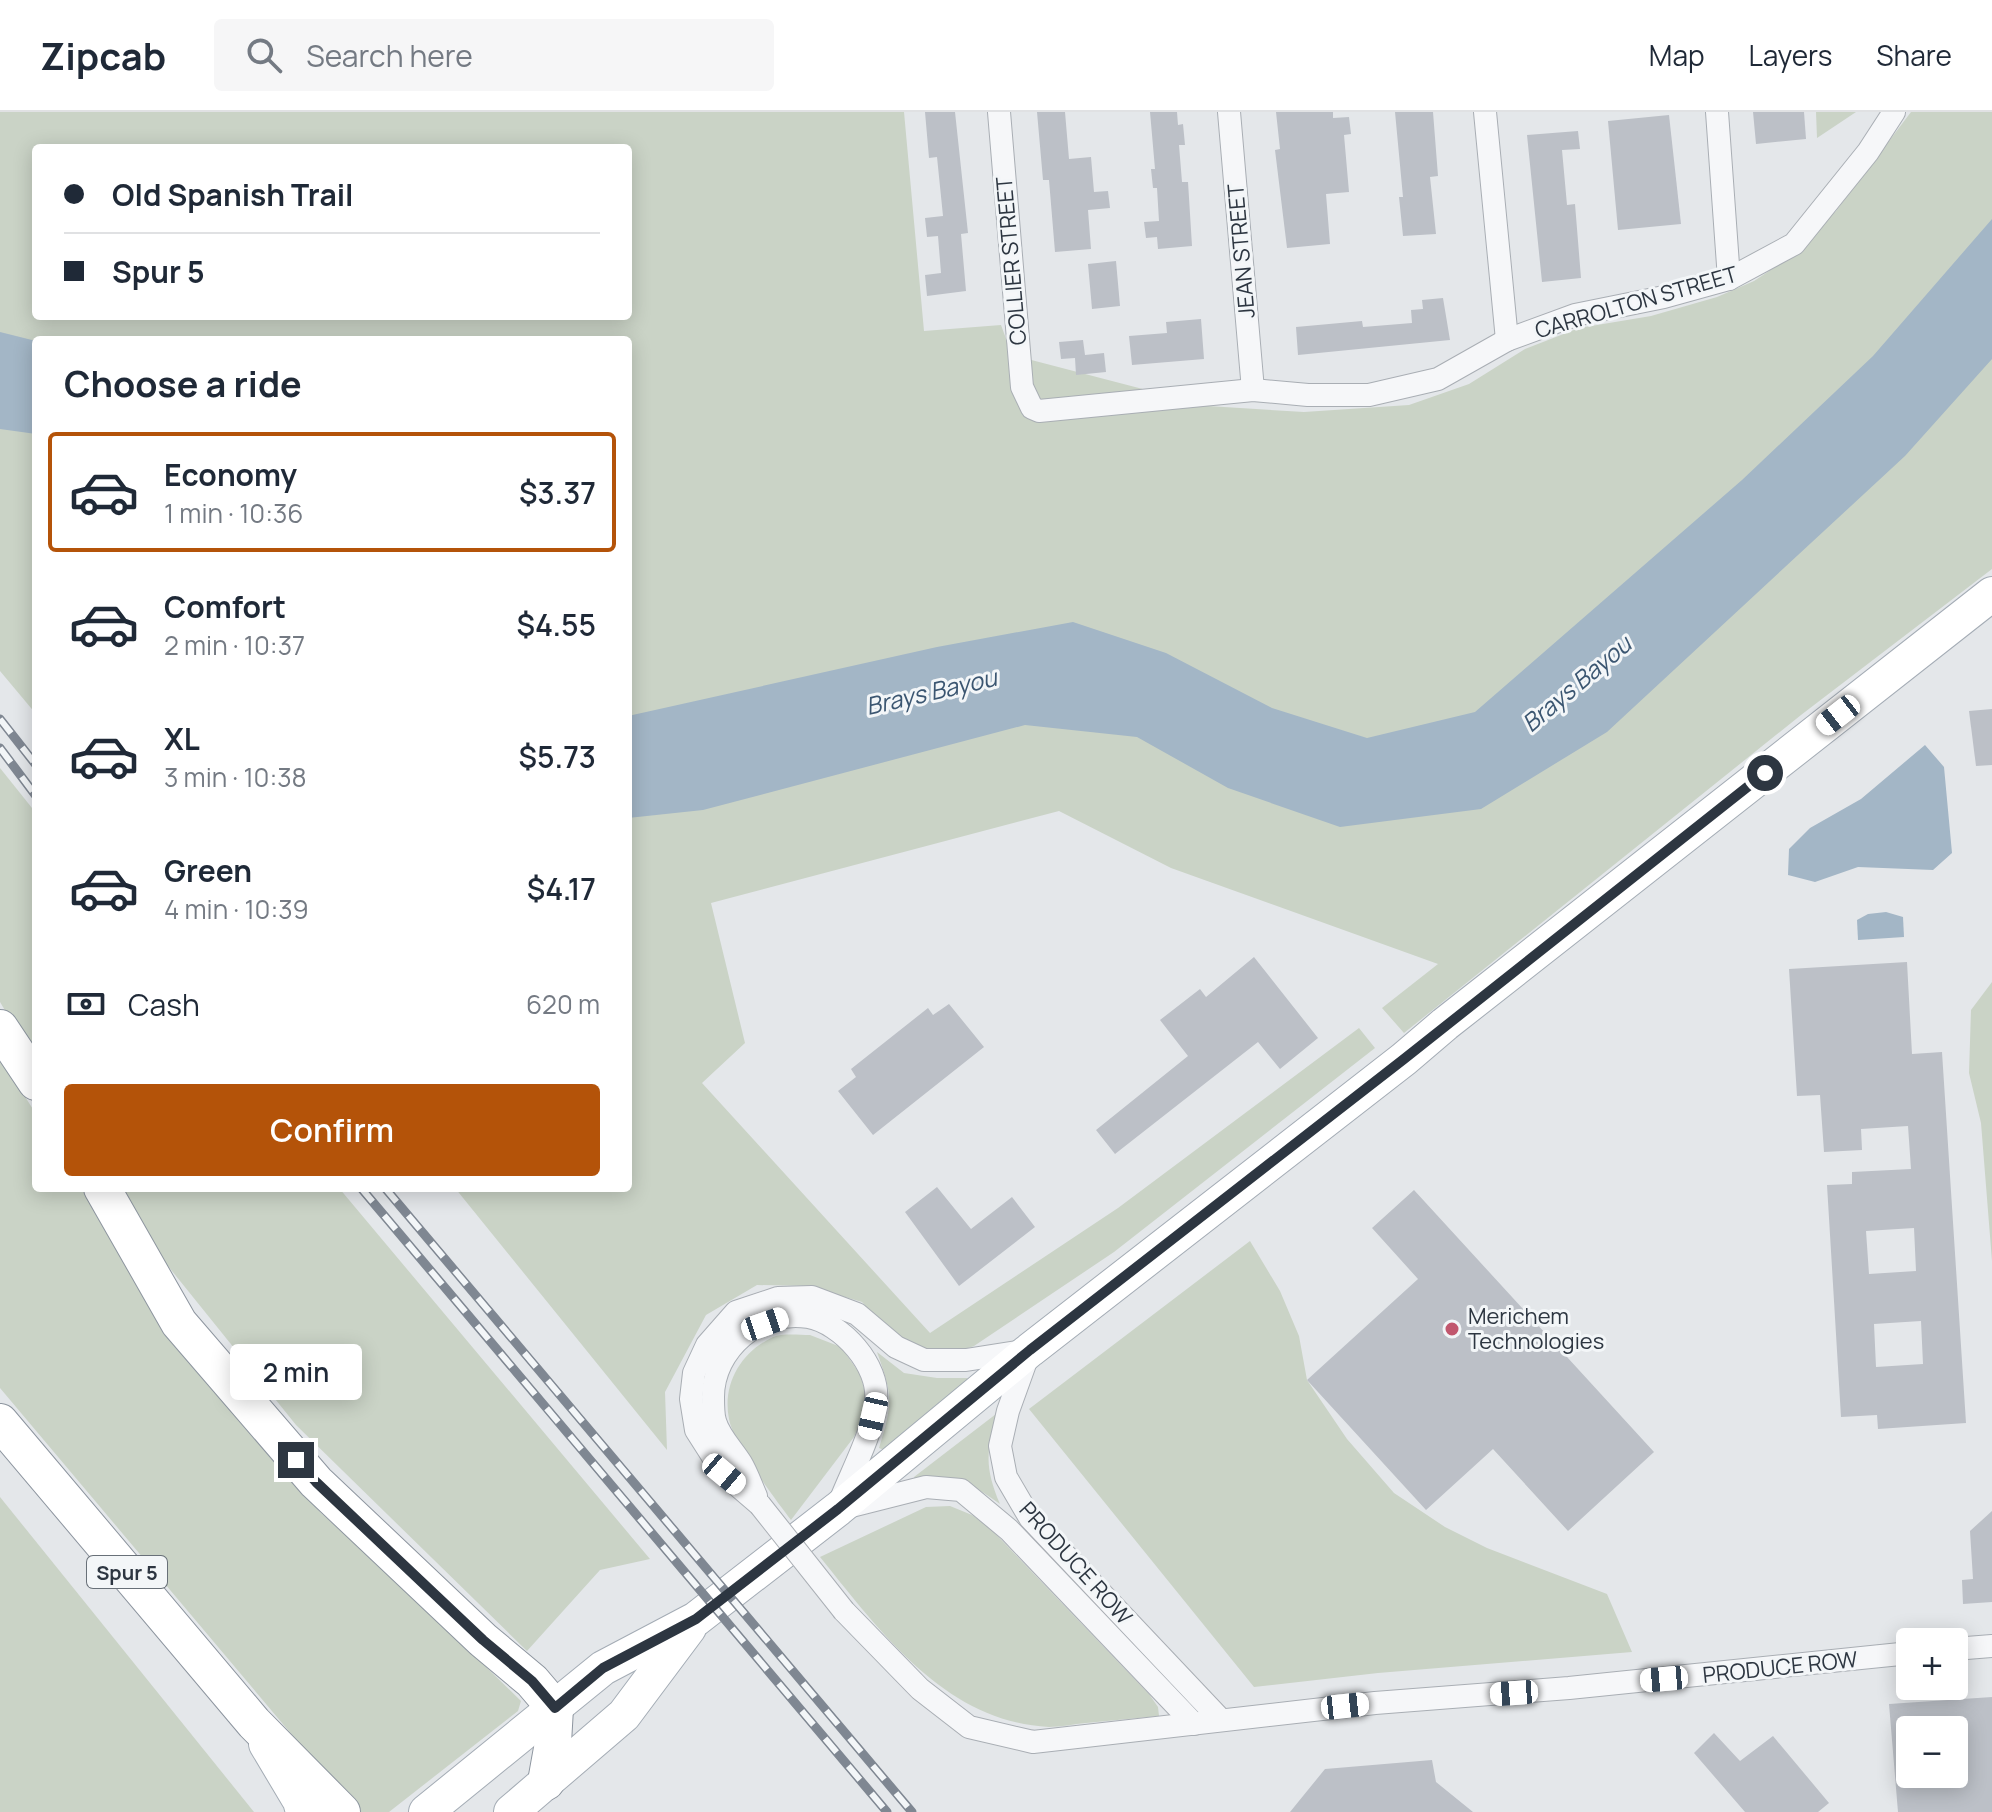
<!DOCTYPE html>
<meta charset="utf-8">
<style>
body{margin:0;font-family:Manrope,sans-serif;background:#f6f6f7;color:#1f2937;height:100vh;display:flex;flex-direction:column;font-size:30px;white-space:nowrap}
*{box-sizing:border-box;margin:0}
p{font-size:26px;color:#747a83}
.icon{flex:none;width:44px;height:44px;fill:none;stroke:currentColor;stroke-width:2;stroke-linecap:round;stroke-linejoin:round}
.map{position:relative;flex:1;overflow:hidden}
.panel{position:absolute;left:32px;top:224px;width:600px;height:856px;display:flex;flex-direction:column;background:#fff;border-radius:8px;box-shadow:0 4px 20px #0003}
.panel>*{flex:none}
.top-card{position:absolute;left:32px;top:32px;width:600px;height:176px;border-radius:8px;box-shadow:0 4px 20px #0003;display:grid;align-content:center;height:176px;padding:0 32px;background:#fff}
.tools{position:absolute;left:1896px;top:1516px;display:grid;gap:16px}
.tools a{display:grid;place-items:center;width:72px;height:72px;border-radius:8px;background:#fff;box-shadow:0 4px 20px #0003;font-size:40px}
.end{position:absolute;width:36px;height:36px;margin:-18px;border:10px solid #2d3641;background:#fff;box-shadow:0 0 0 4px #fff}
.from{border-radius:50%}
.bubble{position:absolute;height:56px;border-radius:8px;background:#fff;box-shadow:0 4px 20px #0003;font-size:26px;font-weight:600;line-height:56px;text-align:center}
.car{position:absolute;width:24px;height:48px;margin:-24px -12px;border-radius:10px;box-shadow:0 0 6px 2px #0007;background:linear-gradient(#fff 24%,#345 0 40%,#fff 0 76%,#345 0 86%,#fff 0)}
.top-card b{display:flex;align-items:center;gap:28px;height:76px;font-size:30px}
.top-card b+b{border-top:2px solid #e0e1e3}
.top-card i{width:20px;height:20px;background:#1f2937}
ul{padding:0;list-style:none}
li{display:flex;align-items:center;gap:24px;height:120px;margin:0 16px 12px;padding:0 16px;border:4px solid transparent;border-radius:8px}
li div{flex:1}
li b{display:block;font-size:30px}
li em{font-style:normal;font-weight:600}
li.active{border-color:#b45309}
li>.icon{width:72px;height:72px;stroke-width:1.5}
h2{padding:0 32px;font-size:36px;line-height:96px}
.pay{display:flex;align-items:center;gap:20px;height:88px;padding:0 32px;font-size:30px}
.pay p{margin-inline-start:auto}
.cta{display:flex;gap:16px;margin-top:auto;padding:16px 32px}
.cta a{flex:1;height:92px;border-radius:8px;background:#b45309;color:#fff;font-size:32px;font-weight:600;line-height:92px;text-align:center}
header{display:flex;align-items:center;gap:48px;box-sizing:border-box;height:112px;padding:0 40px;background:#fff;border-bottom:2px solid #e0e1e3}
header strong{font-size:38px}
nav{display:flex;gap:44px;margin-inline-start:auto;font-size:28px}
.search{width:560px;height:72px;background:#f6f6f7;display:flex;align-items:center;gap:20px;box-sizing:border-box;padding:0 28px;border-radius:8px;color:#747a83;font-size:30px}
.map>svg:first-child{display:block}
.green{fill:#cad3c6;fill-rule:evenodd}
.water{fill:#a3b6c6}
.building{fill:#bcc0c7;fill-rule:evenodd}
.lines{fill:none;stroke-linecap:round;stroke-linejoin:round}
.minor-casing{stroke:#a9aeb4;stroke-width:24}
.primary-casing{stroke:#a4acb5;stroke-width:36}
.trunk-casing{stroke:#8d959f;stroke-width:38}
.minor{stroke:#f6f7f9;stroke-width:22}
.primary{stroke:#fff;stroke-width:34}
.trunk{stroke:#fff;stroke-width:36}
.rail-casing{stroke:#7f8792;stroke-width:9}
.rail{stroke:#f3f6f8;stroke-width:6;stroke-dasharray:18;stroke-linecap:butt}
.minor-bridge-casing{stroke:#a9aeb4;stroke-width:24;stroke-linecap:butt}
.minor-bridge{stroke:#f6f7f9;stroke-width:22}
.route{stroke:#2d3641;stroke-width:10}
.poi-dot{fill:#c1576e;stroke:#f3f6f8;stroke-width:3}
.labels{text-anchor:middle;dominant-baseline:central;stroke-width:6;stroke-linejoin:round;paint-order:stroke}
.shield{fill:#f3f6f8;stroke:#687078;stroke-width:2}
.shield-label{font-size:20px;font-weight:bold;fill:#2d3641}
.street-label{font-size:22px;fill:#2d3641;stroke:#f3f6f8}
.poi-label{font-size:22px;fill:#2d3641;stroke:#f3f6f8;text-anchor:start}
.water-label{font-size:24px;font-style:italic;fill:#3b5671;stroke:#f3f6f8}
</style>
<header>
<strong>Zipcab</strong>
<div class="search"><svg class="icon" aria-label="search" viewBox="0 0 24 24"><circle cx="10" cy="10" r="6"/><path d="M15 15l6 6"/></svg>Search here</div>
<nav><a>Map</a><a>Layers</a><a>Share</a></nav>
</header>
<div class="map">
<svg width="1992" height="1700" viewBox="0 0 1992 1700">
<rect width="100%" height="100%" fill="#e4e7ea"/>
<g class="green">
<path d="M0,0H904L924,219L1001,213L1012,243L1208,294L1304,300L1409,293L1469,272L1525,237L1579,216L1651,204L1717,185L1754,169L1790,145L1836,99L1911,0H1992V457L1801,603L1404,921L1382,896L1438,852L1171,756L1059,699L711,791L745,931L702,971L930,1221L1118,1096L1359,916L1375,936L1114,1140L974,1234L942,1245L894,1227L862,1190L808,1174L757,1173L706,1203L665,1280L667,1338L455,1076H628V228H36V602L0,559ZM36,36H628V204H36Z"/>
<polygon points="1816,0 1856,0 1817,26"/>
<polygon points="0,656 36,701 36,950 0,890"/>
<polygon points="1992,870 1992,1149 1981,1011 1969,961 1971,898"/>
<polygon points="0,945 36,1002 36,1076 81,1076 142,1176 222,1281 321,1401 414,1485 521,1589 518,1599 389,1700 357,1700 0,1276"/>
<polygon points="113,1076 339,1076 650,1447 600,1458 527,1539 296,1313 139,1118"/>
<polygon points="1250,1129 1280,1179 1299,1224 1307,1268 1347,1327 1394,1381 1445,1415 1487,1436 1607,1482 1632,1540 1378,1561 1254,1575 1029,1297"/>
<path d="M810,1223L841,1235L860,1262L868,1291L854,1325L791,1408C775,1387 733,1331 729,1307C722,1272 741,1240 773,1225C782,1221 799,1223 810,1223Z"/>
<path d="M877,1240L904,1261L937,1266H967L970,1270L884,1338L879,1336C893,1291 893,1285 877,1240Z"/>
<path d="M996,1302C987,1340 984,1354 1000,1392C965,1367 958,1366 915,1370L914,1365Z"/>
<polygon points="0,1385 254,1700 0,1700"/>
<path d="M950,1394L972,1403L989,1415L1149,1582L1158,1595L1159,1604C1135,1606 1110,1609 1086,1611C1074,1612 1061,1615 1049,1615C945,1610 880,1519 820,1445L926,1395Z"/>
</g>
<g class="water">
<polygon points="1992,107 1992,247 1905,344 1607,620 1481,697 1340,715 1228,676 1137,625 1025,613 703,698 628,706 628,604 937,535 1073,510 1166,541 1272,596 1367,626 1475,600 1742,368 1873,244"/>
<polygon points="0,220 36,229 36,322 0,317"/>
<polygon points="1925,633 1944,655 1952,741 1933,758 1858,755 1815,770 1788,763 1789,737 1810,716 1861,687"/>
<polygon points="1886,800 1903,805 1904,825 1858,828 1857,808 1868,802"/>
</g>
<g class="building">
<polygon points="925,0 955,0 968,121 961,122 966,179 927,184 925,163 941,161 938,124 927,125 925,106 943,104 937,45 929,46"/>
<polygon points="1037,0 1065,0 1069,47 1091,45 1094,80 1108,79 1110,96 1088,98 1091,137 1055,140 1049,68 1043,68"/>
<polygon points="1150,0 1177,0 1178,13 1183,12 1185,33 1179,33 1182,70 1188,70 1192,134 1158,137 1157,125 1146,126 1144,110 1159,109 1157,76 1153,76 1151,57 1155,57"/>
<polygon points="1276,0 1333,0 1333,6 1349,5 1351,22 1344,23 1349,80 1326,82 1330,132 1287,136 1275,38 1280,37"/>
<polygon points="1395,0 1433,0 1438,64 1430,65 1436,122 1403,124 1399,85 1403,85"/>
<polygon points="1753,0 1804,0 1806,27 1756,32"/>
<polygon points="1669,3 1681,112 1618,118 1608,9"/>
<polygon points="1578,19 1580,37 1562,38 1567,93 1575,92 1581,166 1542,170 1527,23"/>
<polygon points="1116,149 1120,194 1092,197 1088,152"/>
<polygon points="1443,186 1450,228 1298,243 1296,215 1362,209 1363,215 1412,211 1411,198 1423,197 1422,188"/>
<polygon points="1201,207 1204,247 1132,253 1129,224 1167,221 1166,210"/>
<polygon points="1083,228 1085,243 1104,241 1106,260 1076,263 1075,246 1061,247 1059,230"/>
<polygon points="1992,597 1992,653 1976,654 1969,599"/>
<polygon points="1254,845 1318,926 1280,957 1258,930 1115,1042 1096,1018 1188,944 1160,908 1200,877 1206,885"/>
<path d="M1907,850L1912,942L1942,940L1966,1311L1878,1317L1877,1303L1841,1305L1827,1073L1852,1072V1060L1911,1057L1908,1014L1861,1017L1862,1038L1824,1040L1820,983L1797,984L1789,857ZM1914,1116L1916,1159L1869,1162L1866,1119ZM1921,1209L1923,1252L1876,1255L1874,1212Z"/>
<polygon points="949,892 984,935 873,1023 838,979 856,965 851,957 928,896 933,903"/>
<polygon points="937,1075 971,1117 1012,1085 1035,1115 959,1174 905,1100"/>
<polygon points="1414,1078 1654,1340 1568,1419 1493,1337 1426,1398 1307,1268 1418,1167 1372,1116"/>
<polygon points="1992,1399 1992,1490 1963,1492 1962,1468 1973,1467 1970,1419"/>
<path d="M1992,1585V1700H1898L1889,1592ZM1910,1618H1954V1662H1910Z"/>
<polygon points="1714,1621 1740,1649 1773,1624 1829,1691 1818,1700 1745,1700 1694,1641"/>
<polygon points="1432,1648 1436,1670 1473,1700 1290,1700 1325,1657"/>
</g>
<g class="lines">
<defs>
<g id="minor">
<polyline points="999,0 1022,275 1032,296 1039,299 1253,278 1308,283 1369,283 1438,267 1507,228 1575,203 1664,185 1729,167 1794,132 1868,40 1894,0"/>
<polyline points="1229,0 1253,278"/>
<polyline points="1485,0 1507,228"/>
<polyline points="1717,0 1729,167"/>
<path d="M756,1384C751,1373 747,1361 741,1351C733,1338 719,1324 715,1309C713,1303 713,1292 713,1285C713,1237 760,1197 808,1205C842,1211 880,1254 876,1289C873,1321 851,1361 839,1392"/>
<polyline points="760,1393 724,1362 696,1318 691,1287 694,1261 707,1233 736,1200 778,1186 812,1185 857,1202 896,1235 924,1248 966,1248 1030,1238 1008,1299 1000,1334 1006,1365 1030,1406 1221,1608"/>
<polyline points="847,1395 926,1375 961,1378 1009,1418 1194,1612"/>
<polyline points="844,1499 920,1577 969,1615 1033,1630 1375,1591 1569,1576 1910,1541"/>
<polyline points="1954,1537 1992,1534"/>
</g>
<g id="primary">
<polyline points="266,1632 300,1689 303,1700"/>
<polyline points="426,1700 603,1556 696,1507 838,1397 1030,1238 1404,947 1445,912 1992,482"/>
<polyline points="511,1700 624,1603 689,1516"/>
</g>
<g id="trunk">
<polyline points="0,916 36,970"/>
<polyline points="102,1076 179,1211 316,1370 483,1528 532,1569 555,1596 553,1631 546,1670"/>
<polyline points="0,1310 254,1611 342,1700"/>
</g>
</defs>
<use href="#minor" class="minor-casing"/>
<use href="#primary" class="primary-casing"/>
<use href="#trunk" class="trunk-casing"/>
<use href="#minor" class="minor"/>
<use href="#primary" class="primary"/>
<use href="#trunk" class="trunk"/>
<defs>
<g id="rail">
<polyline points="0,607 36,653"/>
<polyline points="0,636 36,684"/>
<polyline points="361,1076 887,1700"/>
<polyline points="385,1076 912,1700"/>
</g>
</defs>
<use href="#rail" class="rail-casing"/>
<use href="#rail" class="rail"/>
<defs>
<polyline id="minor-bridge" points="760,1393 844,1499"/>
</defs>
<use href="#minor-bridge" class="minor-bridge-casing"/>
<use href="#minor-bridge" class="minor-bridge"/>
</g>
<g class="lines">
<polyline class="route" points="296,1348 316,1370 483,1528 532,1569 555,1596 603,1556 696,1507 838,1397 1030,1238 1404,947 1765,661"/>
</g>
<circle class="poi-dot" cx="1452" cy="1217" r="8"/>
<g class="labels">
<rect class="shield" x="87" y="1444" width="80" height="32" rx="6"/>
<g class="shield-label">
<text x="127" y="1460">Spur 5</text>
</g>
<g class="street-label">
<text transform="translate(1241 139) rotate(-95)">JEAN STREET</text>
<text transform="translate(1011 149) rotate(-95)">COLLIER STREET</text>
<text transform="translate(1636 190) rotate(-16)">CARROLTON STREET</text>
<text transform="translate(1076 1451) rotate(48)">PRODUCE ROW</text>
<text transform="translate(1780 1555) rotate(-6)">PRODUCE ROW</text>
</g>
<g class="poi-label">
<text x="1468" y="1204">Merichem<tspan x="1468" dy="25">Technologies</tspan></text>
</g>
<g class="water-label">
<text transform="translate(1576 571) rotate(-40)">Brays Bayou</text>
<text transform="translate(931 579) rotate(-13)">Brays Bayou</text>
</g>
</g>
</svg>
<div class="tools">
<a>+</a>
<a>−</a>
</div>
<i class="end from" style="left:1765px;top:661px"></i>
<i class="end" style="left:296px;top:1348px"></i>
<div class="bubble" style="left:230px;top:1232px;width:132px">2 min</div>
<i class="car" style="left:1838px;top:603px;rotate:232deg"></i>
<i class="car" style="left:765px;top:1212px;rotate:71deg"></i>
<i class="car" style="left:873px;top:1304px;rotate:193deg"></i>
<i class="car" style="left:724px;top:1362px;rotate:130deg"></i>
<i class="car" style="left:1664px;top:1567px;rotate:265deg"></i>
<i class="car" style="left:1514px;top:1581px;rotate:266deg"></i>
<i class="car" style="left:1345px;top:1594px;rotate:84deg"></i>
<div class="top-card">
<b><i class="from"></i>Old Spanish Trail</b>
<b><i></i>Spur 5</b>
</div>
<section class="panel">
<h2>Choose a ride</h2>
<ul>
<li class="active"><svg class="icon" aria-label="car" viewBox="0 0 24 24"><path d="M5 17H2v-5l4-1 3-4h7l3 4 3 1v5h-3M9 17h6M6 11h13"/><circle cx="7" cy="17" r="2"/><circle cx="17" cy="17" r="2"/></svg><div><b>Economy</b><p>1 min · 10:36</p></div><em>$3.37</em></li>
<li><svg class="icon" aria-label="car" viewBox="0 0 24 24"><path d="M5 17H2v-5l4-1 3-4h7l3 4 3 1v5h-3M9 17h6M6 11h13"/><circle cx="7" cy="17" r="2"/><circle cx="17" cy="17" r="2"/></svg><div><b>Comfort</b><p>2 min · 10:37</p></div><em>$4.55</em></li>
<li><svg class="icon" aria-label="car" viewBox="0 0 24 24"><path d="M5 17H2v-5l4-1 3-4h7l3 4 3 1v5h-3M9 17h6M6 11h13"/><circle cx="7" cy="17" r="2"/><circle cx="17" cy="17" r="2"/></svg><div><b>XL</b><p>3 min · 10:38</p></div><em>$5.73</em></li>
<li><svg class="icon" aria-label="car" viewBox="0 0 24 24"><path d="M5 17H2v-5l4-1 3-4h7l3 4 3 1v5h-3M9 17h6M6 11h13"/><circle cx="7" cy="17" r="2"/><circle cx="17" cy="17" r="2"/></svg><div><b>Green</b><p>4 min · 10:39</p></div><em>$4.17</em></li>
</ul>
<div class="pay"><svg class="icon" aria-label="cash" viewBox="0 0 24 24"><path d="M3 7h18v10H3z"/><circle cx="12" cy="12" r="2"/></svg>Cash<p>620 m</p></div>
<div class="cta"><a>Confirm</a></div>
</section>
</div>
